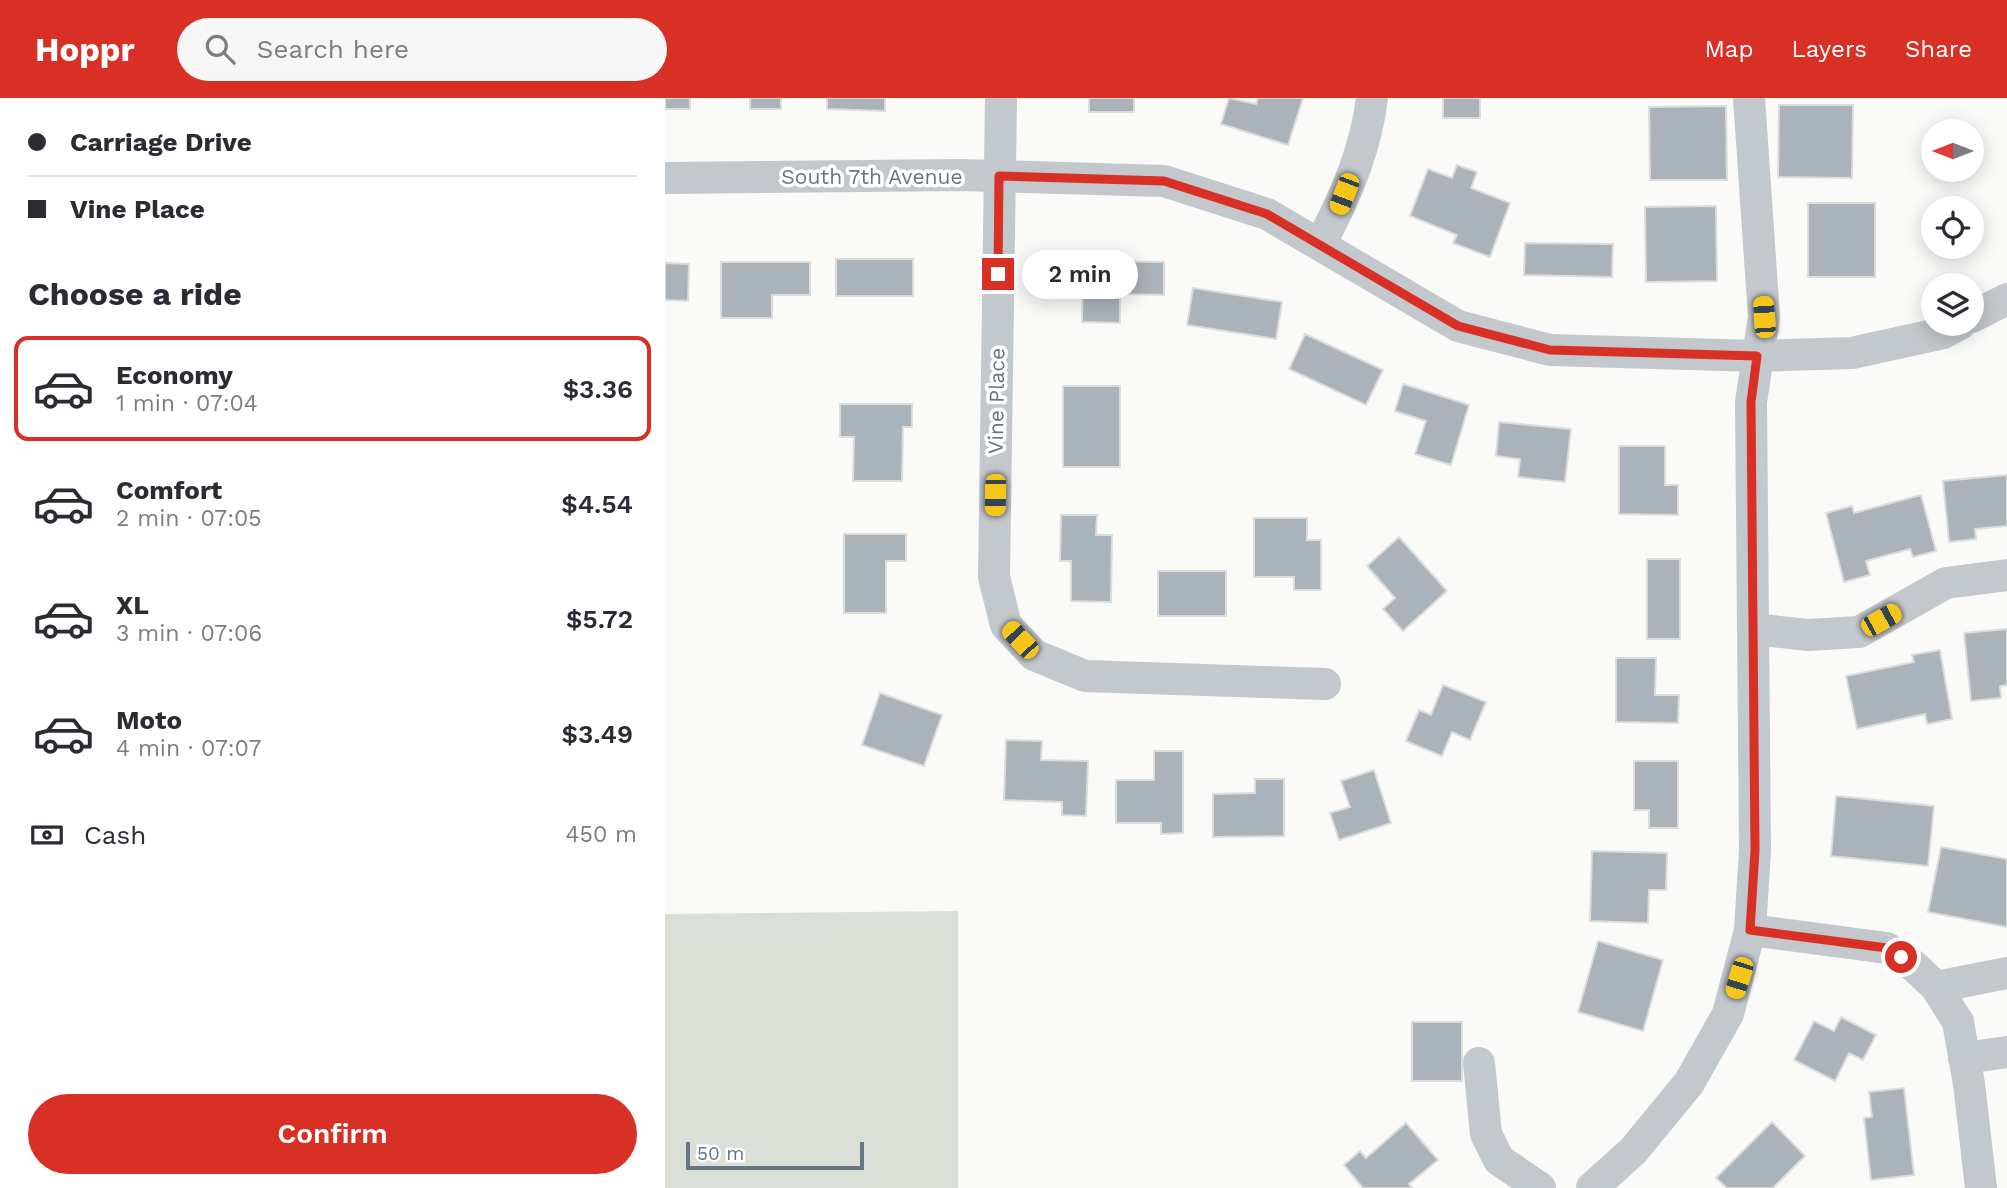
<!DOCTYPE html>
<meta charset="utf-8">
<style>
body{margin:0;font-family:"Work Sans",sans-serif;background:#f7f7f7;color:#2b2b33;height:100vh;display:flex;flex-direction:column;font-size:26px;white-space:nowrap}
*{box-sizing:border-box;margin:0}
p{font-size:23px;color:#7c7c81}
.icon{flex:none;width:38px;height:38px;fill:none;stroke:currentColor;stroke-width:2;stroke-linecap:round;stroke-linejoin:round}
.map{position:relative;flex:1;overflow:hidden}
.panel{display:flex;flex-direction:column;background:#fff;width:665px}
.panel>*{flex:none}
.hud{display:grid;align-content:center;height:154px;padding:0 28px;background:#fff}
.needle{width:46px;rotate:270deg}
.controls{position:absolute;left:1256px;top:21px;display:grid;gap:14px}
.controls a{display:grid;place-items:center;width:63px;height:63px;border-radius:50%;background:#fff;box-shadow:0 4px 18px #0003;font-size:35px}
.scale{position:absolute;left:21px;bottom:18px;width:178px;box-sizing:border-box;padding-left:7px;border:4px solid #657683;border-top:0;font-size:19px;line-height:24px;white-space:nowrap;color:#657683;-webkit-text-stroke:5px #fff;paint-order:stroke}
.end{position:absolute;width:32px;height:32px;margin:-16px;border:9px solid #d93025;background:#fff;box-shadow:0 0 0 4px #fff}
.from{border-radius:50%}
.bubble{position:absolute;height:49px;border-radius:24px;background:#fff;box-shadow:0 4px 18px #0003;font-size:23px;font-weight:600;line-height:49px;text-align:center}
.car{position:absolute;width:21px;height:42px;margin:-21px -10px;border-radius:9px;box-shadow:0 0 5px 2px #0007;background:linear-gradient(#f5c518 24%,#345 0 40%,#f5c518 0 76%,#345 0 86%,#f5c518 0)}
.hud b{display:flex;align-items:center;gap:24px;height:66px;font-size:26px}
.hud b+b{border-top:2px solid #e1e1e2}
.hud i{width:18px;height:18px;background:#2b2b33}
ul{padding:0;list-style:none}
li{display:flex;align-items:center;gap:21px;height:105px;margin:0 14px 10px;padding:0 14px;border:4px solid transparent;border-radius:14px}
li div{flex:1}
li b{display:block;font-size:26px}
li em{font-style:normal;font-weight:600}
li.selected{border-color:#d93025}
li>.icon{width:63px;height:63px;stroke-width:1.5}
h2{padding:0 28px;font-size:32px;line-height:84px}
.pay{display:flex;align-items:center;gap:18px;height:77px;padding:0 28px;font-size:26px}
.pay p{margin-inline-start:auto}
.button{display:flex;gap:14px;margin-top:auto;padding:14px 28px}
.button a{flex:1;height:80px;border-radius:42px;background:#d93025;color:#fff;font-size:28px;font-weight:600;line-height:80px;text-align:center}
header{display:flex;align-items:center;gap:42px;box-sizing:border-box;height:98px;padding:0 35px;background:#d93025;color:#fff}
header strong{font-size:33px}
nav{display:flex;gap:38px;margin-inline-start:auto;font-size:24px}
.search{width:490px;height:63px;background:#f7f7f7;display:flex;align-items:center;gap:18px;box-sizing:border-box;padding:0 24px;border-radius:38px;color:#7c7c81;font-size:26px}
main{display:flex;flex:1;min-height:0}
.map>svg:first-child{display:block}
.green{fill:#dadfd7}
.building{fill:#aab3b9;stroke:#dcdcda;stroke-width:2}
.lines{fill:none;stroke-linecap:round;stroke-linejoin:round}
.minor{stroke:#c3c8cc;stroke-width:32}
.route{stroke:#d93025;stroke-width:9}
.labels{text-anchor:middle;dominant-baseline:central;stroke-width:7;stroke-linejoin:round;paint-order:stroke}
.street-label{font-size:21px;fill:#657683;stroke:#fff}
</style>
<header>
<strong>Hoppr</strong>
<div class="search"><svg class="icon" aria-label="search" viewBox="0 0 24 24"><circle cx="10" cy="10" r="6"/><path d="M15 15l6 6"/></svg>Search here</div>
<nav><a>Map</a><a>Layers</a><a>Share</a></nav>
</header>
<main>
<section class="panel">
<div class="hud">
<b><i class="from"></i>Carriage Drive</b>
<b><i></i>Vine Place</b>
</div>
<h2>Choose a ride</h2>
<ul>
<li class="selected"><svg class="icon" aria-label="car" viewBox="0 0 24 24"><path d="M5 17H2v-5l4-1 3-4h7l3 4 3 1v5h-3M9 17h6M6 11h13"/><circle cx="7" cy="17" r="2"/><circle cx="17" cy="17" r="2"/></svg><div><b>Economy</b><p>1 min · 07:04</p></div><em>$3.36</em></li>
<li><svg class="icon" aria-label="car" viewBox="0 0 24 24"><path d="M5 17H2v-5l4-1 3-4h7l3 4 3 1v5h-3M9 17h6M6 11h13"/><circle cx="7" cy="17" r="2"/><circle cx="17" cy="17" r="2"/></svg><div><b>Comfort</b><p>2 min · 07:05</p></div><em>$4.54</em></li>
<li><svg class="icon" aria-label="car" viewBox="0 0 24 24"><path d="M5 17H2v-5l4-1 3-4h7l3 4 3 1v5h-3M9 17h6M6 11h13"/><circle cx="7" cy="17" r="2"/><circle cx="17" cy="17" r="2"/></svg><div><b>XL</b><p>3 min · 07:06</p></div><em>$5.72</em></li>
<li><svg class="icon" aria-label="car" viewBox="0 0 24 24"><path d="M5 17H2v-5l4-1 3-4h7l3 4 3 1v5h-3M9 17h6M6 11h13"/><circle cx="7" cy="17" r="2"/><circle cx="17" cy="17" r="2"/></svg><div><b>Moto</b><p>4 min · 07:07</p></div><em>$3.49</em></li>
</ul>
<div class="pay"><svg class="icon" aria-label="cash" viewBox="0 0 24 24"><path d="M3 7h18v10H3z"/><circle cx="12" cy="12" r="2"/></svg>Cash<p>450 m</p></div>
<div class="button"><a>Confirm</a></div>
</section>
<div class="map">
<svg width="1342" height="1090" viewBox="0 0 1342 1090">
<rect width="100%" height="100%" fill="#fafaf8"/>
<polygon class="green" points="293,813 293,1090 0,1090 0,816"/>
<g class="building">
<rect x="0" y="0" width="25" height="11"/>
<rect x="85" y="0" width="31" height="11"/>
<polygon points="162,0 220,0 220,13 162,11"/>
<rect x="424" y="0" width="45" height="14"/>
<polygon points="564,0 591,6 593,0 638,0 623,47 556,26"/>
<rect x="778" y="0" width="37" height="20"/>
<polygon points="1114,7 1188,7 1187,80 1113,79"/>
<polygon points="1061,8 1062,82 985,82 984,9"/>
<polygon points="792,67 812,74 806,90 845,105 825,159 788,145 792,137 745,118 763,71 787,80"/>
<rect x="1143" y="105" width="67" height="74"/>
<polygon points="1051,108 1052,183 981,184 980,109"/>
<polygon points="860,145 948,146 947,179 859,177"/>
<rect x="171" y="161" width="77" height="37"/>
<polygon points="418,163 499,164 499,197 455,196 455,225 417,224"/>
<polygon points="56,164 145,164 145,197 107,197 107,220 56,220"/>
<polygon points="0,165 24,166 23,203 0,202"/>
<polygon points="528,190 617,204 611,241 522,227"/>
<polygon points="640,236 718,272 701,307 624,271"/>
<polygon points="738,286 804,307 786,367 750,356 761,323 730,313"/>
<rect x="398" y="288" width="57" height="81"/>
<polygon points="175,306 247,306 247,329 238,329 237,383 188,383 189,339 175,339"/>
<polygon points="834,324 906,331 900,384 853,379 855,361 831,358"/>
<polygon points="954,348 1000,348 1000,387 1013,387 1013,417 954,416"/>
<polygon points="1342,377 1342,428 1310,431 1311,441 1284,444 1278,383"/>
<polygon points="1256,397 1271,453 1248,459 1245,451 1201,463 1205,477 1179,484 1161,415 1187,408 1189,415"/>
<polygon points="396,417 432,417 431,437 447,437 446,504 406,503 406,463 395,463"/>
<polygon points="589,420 642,420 642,442 656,442 656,492 629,492 629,479 589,479"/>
<polygon points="179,436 241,436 241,463 221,463 221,515 179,515"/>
<polygon points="734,439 782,493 738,533 718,511 730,500 702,468"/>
<rect x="982" y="461" width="33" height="80"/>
<rect x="493" y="473" width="68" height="45"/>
<polygon points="1342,531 1342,587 1335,588 1336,600 1306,603 1299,535"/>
<polygon points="1275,552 1287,621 1262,626 1260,616 1192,631 1181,578 1249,564 1247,557"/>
<polygon points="951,560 991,560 990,597 1014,597 1013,625 951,624"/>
<polygon points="778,587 821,604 805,642 787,634 777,658 741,643 754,612 766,617"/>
<polygon points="215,595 277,617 259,668 197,647"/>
<polygon points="341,642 377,643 376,662 423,663 421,718 397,717 397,704 339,702"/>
<polygon points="489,653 518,653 518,735 496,736 496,725 451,725 451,682 489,682"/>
<polygon points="969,663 1013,663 1013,730 984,730 984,712 969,712"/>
<polygon points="709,672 726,725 674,742 665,715 685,709 676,683"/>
<polygon points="590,681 619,681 619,738 548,739 548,696 590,695"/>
<polygon points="1171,698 1269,708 1263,768 1166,758"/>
<polygon points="1276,749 1342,761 1342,829 1263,814"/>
<polygon points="927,753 1002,755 1001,792 984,792 983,825 925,823"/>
<polygon points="933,843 998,862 978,933 913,914"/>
<polygon points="1176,919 1211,937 1198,962 1184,955 1170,983 1129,962 1149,923 1169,933"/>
<rect x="747" y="924" width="50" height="59"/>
<polygon points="1239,990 1249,1077 1206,1082 1199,1020 1207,1019 1204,994"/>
<polygon points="1107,1024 1140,1058 1108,1090 1062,1090 1051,1080"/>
<polygon points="741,1025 773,1062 744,1086 747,1090 698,1090 679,1067 695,1053 701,1060"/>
</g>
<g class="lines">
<g class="minor">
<polyline points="336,0 329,479 341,527 369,557 420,578 660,586"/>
<polyline points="0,80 296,77 499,83 602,116 793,228 885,252 1092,258 1187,255 1278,235 1295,226"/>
<path d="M655,146C680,101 701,51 707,0"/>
<polyline points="1307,219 1342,201"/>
<polyline points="1088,531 1143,537 1194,534 1281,485 1342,477"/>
<polyline points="1085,832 1222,850 1250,869 1271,889 1293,924 1304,986 1316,1090"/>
<polyline points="1271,889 1342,875"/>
<polyline points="1299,960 1342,954"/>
<polyline points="814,965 821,1036 834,1062 875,1090"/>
<polyline points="927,1090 968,1053 1024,985 1063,916 1085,832 1090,752 1086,304 1099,219 1084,0"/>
</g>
</g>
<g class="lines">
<polyline class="route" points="333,176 334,78 499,83 602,116 793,228 885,252 1092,258 1086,304 1090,752 1085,832 1222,850 1236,859"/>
</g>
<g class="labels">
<g class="street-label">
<text x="207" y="78">South 7th Avenue</text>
<text transform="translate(331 303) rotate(-89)">Vine Place</text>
</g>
</g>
</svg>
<div class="controls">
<a><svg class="needle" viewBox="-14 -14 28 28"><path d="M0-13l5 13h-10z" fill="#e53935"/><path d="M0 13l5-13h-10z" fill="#7c7c81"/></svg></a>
<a><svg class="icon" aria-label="locate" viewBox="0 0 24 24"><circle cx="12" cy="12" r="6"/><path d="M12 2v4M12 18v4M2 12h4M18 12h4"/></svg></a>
<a><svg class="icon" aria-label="layers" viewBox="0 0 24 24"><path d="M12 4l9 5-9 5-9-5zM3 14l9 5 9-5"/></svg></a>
</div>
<div class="scale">50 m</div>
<i class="end from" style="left:1236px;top:859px"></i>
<i class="end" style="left:333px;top:176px"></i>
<div class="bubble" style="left:357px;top:152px;width:116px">2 min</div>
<i class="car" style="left:679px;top:96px;rotate:201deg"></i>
<i class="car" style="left:1099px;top:219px;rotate:356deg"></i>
<i class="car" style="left:330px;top:397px;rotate:181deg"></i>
<i class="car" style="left:1216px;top:522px;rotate:61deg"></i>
<i class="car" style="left:355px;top:542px;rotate:317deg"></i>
<i class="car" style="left:1074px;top:880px;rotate:197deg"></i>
</div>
</main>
